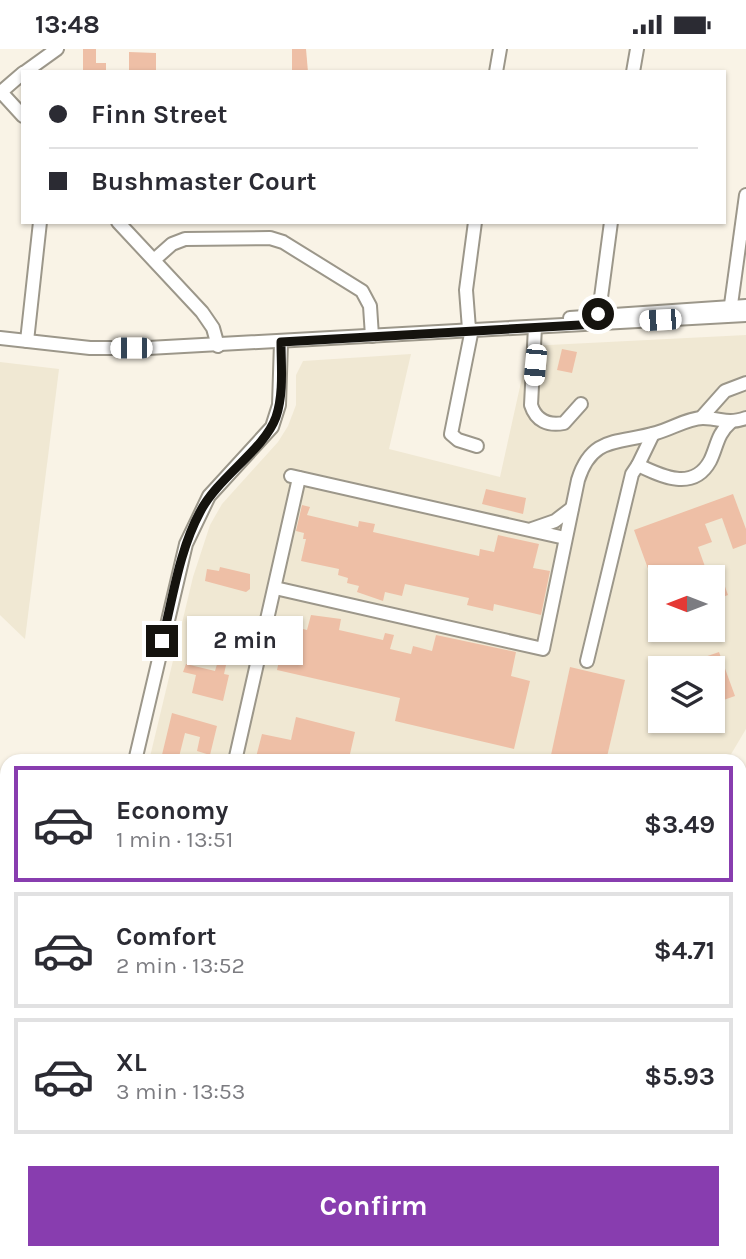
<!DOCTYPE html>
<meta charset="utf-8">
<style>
body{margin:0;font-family:Karla,sans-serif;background:#f2f2f3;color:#2b2b33;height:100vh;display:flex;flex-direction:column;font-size:26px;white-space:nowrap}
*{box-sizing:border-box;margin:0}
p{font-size:23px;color:#7c7c81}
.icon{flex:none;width:38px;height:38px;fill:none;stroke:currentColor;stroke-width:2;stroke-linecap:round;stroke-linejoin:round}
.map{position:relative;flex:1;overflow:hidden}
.drawer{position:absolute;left:0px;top:705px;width:747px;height:506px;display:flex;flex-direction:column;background:#fff;border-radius:21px 21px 0 0;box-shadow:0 2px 5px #0004}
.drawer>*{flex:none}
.guide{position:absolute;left:21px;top:21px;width:705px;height:154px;border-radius:0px;box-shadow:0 2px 5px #0004;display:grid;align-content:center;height:154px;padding:0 28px;background:#fff}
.needle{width:46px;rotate:270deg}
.controls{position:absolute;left:648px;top:516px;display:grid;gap:14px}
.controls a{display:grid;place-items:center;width:77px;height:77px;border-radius:0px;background:#fff;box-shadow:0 2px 5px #0004;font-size:35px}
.end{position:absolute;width:32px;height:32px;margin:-16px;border:9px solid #15130e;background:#fff;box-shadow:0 0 0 4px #fff}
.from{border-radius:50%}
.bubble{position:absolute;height:49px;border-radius:0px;background:#fff;box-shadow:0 2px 5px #0004;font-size:23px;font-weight:700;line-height:49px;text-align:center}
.car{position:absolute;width:21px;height:42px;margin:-21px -10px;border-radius:9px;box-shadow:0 0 5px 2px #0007;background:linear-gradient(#fff 24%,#345 0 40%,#fff 0 76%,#345 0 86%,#fff 0)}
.guide b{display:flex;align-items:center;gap:24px;height:66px;font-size:26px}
.guide b+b{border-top:2px solid #e1e1e2}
.guide i{width:18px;height:18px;background:#2b2b33}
ul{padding:12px 0 0;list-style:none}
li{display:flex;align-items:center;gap:21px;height:116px;margin:0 14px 10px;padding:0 14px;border:4px solid #e1e1e2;border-radius:0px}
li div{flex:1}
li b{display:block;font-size:26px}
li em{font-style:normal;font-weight:700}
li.active{border-color:#883daf}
li>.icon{width:63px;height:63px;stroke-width:1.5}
.primary-button{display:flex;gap:14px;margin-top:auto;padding:14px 28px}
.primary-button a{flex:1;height:80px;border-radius:0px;background:#883daf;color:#fff;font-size:28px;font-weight:700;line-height:80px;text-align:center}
.status{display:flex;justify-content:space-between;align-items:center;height:49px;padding:0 35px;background:#fff;direction:ltr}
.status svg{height:19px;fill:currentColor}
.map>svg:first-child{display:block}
.built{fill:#f0e8d3;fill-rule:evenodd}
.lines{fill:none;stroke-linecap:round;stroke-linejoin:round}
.stream{stroke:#7db8c5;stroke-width:2.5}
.building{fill:#eebfa6}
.minor-casing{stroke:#9c978a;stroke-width:16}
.path{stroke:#959187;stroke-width:2;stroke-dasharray:3.5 5;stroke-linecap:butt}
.minor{stroke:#fff;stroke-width:12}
.rail{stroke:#5f5c55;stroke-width:2.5;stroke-dasharray:3.5 7;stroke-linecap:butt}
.route{stroke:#15130e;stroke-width:9}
</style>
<div class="status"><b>13:48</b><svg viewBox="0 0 49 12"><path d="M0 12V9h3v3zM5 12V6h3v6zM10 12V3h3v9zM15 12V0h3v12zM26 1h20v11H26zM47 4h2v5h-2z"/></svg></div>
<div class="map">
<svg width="746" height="1210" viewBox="0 0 746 1210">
<rect width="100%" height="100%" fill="#f9f3e6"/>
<g class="built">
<path d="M746,286V680L727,712H149L193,528L210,476L222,455L278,393L288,377L296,356V326L303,312L411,305L389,400L500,428L529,297ZM660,528H712V581H660ZM660,620H712V672H660Z"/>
<polygon points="0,313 59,320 25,590 0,566"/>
<polygon points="740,1118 746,1122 746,1204 741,1210 618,1210 619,1204 740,1204"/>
<polygon points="156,1204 570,1204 568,1210 159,1210"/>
</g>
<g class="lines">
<g class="stream">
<polyline points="0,1060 7,1091"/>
<polyline points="78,1204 85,1210"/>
</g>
</g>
<g class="building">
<polygon points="83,0 96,0 96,14 106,14 106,23 83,23"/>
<polygon points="292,0 306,0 308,23 292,23"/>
<polygon points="129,3 156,4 156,21 129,21"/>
<polygon points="562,300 577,303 572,324 557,321"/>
<polygon points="486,440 526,449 523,465 482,455"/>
<polygon points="733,445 746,480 746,495 733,500 722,469 705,475 712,493 698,498 708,526 660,528 659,550 634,481"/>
<polygon points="302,456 310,458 307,466 358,478 359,472 375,475 373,483 479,507 480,500 494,503 498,486 539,495 533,519 550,522 541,566 494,555 493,562 467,556 469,549 405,535 402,547 385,543 383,552 357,543 359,537 347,534 348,529 338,526 339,520 301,512 306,490 303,490 304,484 296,482"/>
<polygon points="220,518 250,525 250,540 246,543 205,532 207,520 219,522"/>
<polygon points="722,529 728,546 712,552 712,533"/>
<polygon points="311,566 341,570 339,581 383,591 385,584 394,586 390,600 411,605 413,597 432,602 436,586 516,603 511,627 530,632 514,700 395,672 400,649 277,621 287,576 307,581"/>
<polygon points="719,603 735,647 715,654 712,652 712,620 701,620 699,614 699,610"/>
<polygon points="220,605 228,607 224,625 229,626 223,652 192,644 196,626 183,623 186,615 215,622"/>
<polygon points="570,618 625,631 606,712 566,712 551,706"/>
<polygon points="172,664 217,677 210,706 197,702 200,688 185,684 178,712 161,710"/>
<polygon points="296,668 355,683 350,705 368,709 367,712 255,712 262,685 291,691"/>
</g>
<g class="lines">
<defs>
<g id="minor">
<polyline points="25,23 57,0"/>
<polyline points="496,23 500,0"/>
<polyline points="633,23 637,0"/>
<polyline points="0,42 23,67"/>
<polyline points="1,43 23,24"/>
<polyline points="118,173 202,263 213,279 218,297"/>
<polyline points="154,211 172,195 185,190 270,189 283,193 362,242 370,257 372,287"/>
<polyline points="730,263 746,146"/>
<polyline points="570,269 746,257"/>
<polyline points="598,271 611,173"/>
<path d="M535,278L531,356C536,372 548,377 564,374L581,355"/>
<polyline points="469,280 466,241 475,173"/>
<polyline points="472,280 451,385 458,391 477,397"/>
<polyline points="0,289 90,299 148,299 746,266"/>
<polyline points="27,292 40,173"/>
<polyline points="701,369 725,342 746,334"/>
<polyline points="638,416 653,385"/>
<polyline points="291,427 565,489"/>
<polyline points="532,480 555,472 572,459"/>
<path d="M275,539L543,600L578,431C592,386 619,395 656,384C671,380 688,369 703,369C723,369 725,376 746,369"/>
<path d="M587,612L632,425L638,416C661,427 693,443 710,412C717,398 717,385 730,374"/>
<polyline points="135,712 186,495 209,447 272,378 279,356 281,293"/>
<polyline points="235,712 299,429"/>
<polyline points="740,889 746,893"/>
<polyline points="740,1092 746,1096"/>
<polyline points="0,1189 7,1198"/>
<polyline points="12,1204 17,1210"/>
</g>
</defs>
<use href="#minor" class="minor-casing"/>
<g class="path">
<polyline points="740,786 746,774"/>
<polyline points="610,1210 611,1204"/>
</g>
<use href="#minor" class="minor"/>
<g class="rail">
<polyline points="740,750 746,738"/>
<polyline points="597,1210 598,1204"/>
</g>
</g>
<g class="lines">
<path class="route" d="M162,592C173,549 179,502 200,463C218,428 264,401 276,368C284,345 281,316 281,293L598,275V265"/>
</g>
</svg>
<div class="controls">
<a><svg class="needle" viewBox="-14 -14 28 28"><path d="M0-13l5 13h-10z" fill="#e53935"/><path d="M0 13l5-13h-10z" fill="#7c7c81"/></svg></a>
<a><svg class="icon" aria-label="layers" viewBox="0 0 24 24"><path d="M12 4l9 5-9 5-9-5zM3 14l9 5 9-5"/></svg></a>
</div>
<i class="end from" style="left:598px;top:265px"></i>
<i class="end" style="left:162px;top:592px"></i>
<div class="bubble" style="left:187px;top:567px;width:116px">2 min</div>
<i class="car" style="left:660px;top:271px;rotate:267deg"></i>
<i class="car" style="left:131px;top:299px;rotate:270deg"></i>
<i class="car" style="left:535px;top:316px;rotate:185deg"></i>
<div class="guide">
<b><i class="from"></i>Finn Street</b>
<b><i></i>Bushmaster Court</b>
</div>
<section class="drawer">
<ul>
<li class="active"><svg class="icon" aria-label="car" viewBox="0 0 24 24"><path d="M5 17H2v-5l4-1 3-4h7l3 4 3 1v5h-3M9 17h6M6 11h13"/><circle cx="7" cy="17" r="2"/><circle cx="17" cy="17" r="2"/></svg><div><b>Economy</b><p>1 min · 13:51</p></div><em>$3.49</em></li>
<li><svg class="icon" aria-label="car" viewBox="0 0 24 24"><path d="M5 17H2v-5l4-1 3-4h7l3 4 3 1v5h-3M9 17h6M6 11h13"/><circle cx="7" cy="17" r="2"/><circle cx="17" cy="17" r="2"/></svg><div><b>Comfort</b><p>2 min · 13:52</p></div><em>$4.71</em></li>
<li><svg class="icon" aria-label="car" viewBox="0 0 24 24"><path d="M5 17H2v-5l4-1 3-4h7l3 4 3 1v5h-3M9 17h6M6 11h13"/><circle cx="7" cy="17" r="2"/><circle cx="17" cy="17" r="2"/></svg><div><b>XL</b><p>3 min · 13:53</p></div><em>$5.93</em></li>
</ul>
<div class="primary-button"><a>Confirm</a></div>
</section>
</div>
